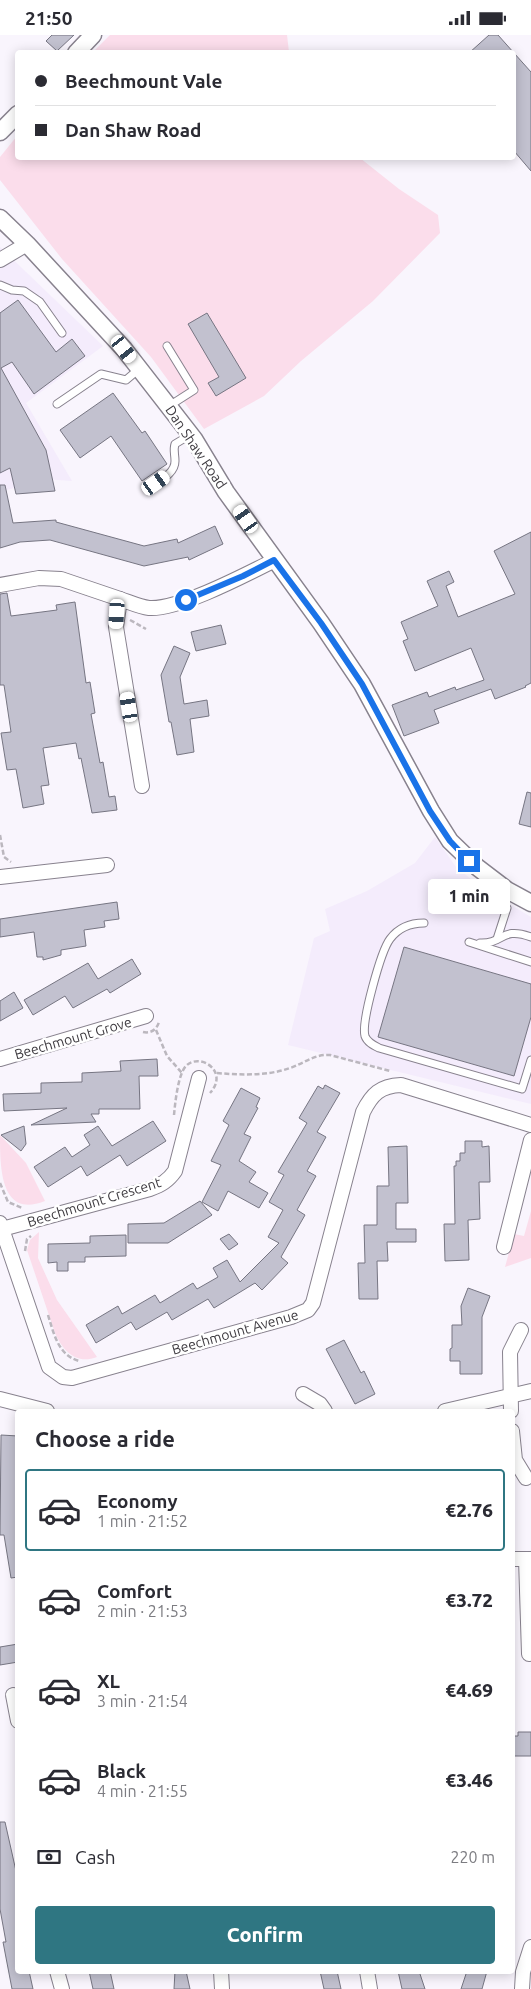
<!DOCTYPE html>
<meta charset="utf-8">
<style>
body{margin:0;font-family:Ubuntu,sans-serif;background:#f2f2f3;color:#2b2b33;height:100vh;display:flex;flex-direction:column;font-size:19px;white-space:nowrap}
*{box-sizing:border-box;margin:0}
p{font-size:16px;color:#7c7c81}
.icon{flex:none;width:28px;height:28px;fill:none;stroke:currentColor;stroke-width:2;stroke-linecap:round;stroke-linejoin:round}
.map{position:relative;flex:1;overflow:hidden}
.drawer{position:absolute;left:15px;top:1374px;width:500px;height:565px;display:flex;flex-direction:column;background:#fff;border-radius:5px;box-shadow:0 2px 12px #0003}
.drawer>*{flex:none}
.hud{position:absolute;left:15px;top:15px;width:501px;height:110px;border-radius:5px;box-shadow:0 2px 12px #0003;display:grid;align-content:center;height:110px;padding:0 20px;background:#fff}
.end{position:absolute;width:22px;height:22px;margin:-11px;border:6px solid #1a73e8;background:#fff;box-shadow:0 0 0 2px #fff}
.from{border-radius:50%}
.bubble{position:absolute;height:35px;border-radius:5px;background:#fff;box-shadow:0 2px 12px #0003;font-size:16px;font-weight:800;line-height:35px;text-align:center}
.car{position:absolute;width:15px;height:30px;margin:-15px -8px;border-radius:6px;box-shadow:0 0 4px 1px #0007;background:linear-gradient(#fff 24%,#345 0 40%,#fff 0 76%,#345 0 86%,#fff 0)}
.hud b{display:flex;align-items:center;gap:18px;height:48px;font-size:19px}
.hud b+b{border-top:1px solid #e1e1e2}
.hud i{width:12px;height:12px;background:#2b2b33}
ul{padding:0;list-style:none}
li{display:flex;align-items:center;gap:15px;height:82px;margin:0 10px 8px;padding:0 10px;border:2px solid transparent;border-radius:5px}
li div{flex:1}
li b{display:block;font-size:19px}
li em{font-style:normal;font-weight:800}
li.active{border-color:#2f7682}
li>.icon{width:45px;height:45px;stroke-width:1.5}
h2{padding:0 20px;font-size:22px;line-height:60px}
.pay{display:flex;align-items:center;gap:12px;height:55px;padding:0 20px;font-size:19px}
.pay p{margin-inline-start:auto}
.cta{display:flex;gap:10px;margin-top:auto;padding:10px 20px}
.cta a{flex:1;height:58px;border-radius:5px;background:#2f7682;color:#fff;font-size:20px;font-weight:800;line-height:58px;text-align:center}
.status{display:flex;justify-content:space-between;align-items:center;height:35px;padding:0 25px;background:#fff;direction:ltr}
.status svg{height:14px;fill:currentColor}
.map>svg:first-child{display:block}
.built{fill:#f4ecfc}
.green{fill:#fbddeb}
.building{fill:#c2c1cf;stroke:#767582}
.lines{fill:none;stroke-linecap:round;stroke-linejoin:round}
.service-casing{stroke:#88828e;stroke-width:9}
.minor-casing{stroke:#88828e;stroke-width:16}
.tertiary-casing{stroke:#88828e;stroke-width:19}
.path{stroke:#bbb7be;stroke-width:2.5;stroke-dasharray:5 2.5;stroke-linecap:butt}
.service{stroke:#fff;stroke-width:7}
.minor{stroke:#fff;stroke-width:14}
.tertiary{stroke:#fff;stroke-width:16}
.route{stroke:#1a73e8;stroke-width:6}
.labels{text-anchor:middle;dominant-baseline:central;stroke-width:5;stroke-linejoin:round;paint-order:stroke}
.street-label{font-size:14px;fill:#3e3b40;stroke:#fff}
</style>
<div class="status"><b>21:50</b><svg viewBox="0 0 49 12"><path d="M0 12V9h3v3zM5 12V6h3v6zM10 12V3h3v9zM15 12V0h3v12zM26 1h20v11H26zM47 4h2v5h-2z"/></svg></div>
<div class="map">
<svg width="531" height="1954" viewBox="0 0 531 1954">
<rect width="100%" height="100%" fill="#f9f5fd"/>
<g class="built">
<polygon points="0,212 103,311 26,368 72,446 44,444 0,457"/>
<polygon points="435,802 456,832 481,852 531,882 531,1069 288,1010 314,903 330,896 325,874 367,856 415,828"/>
</g>
<g class="green">
<polygon points="110,0 287,0 289,17 93,17"/>
<polygon points="17,101 18,122 360,123 399,154 438,180 440,198 373,266 301,326 264,361 204,394 151,322 62,224 0,145 0,122"/>
<path d="M0,1100L26,1128L45,1166C0,1184 0,1133 0,1100Z"/>
<polygon points="531,1176 531,1223 505,1232 514,1199 524,1201"/>
<path d="M39,1197L38,1223L57,1265L97,1322C76,1330 63,1316 55,1298L27,1215L30,1205Z"/>
</g>
<g class="building">
<polygon points="52,0 74,0 57,16 46,6"/>
<polygon points="489,0 498,0 514,18 469,18"/>
<polygon points="514,18 531,37 531,136 514,116"/>
<polygon points="18,265 56,317 72,304 85,321 34,359 12,327 1,333 46,415 55,456 16,459 10,433 0,438 0,278"/>
<polygon points="207,278 246,343 216,361 208,348 219,342 188,289"/>
<polygon points="113,358 142,398 145,396 167,429 142,446 111,401 80,423 60,395"/>
<polygon points="0,450 5,450 13,488 56,485 56,487 144,511 177,504 178,508 215,491 223,509 189,525 188,522 144,531 50,505 20,507 0,513"/>
<polygon points="531,497 531,648 525,651 526,652 495,664 491,654 434,675 439,688 404,701 392,670 427,657 429,662 455,652 456,655 484,645 471,613 415,636 403,606 408,604 401,587 438,571 427,546 449,536 454,547 446,551 458,582 515,559 494,516"/>
<polygon points="7,558 11,581 57,575 56,570 75,567 86,648 90,647 95,678 91,679 100,728 103,727 109,762 115,761 117,775 92,778 81,723 79,724 76,708 43,713 49,750 41,751 44,769 23,773 16,734 7,735 1,698 11,697 4,650 0,650 0,559"/>
<polygon points="221,590 226,609 196,616 191,597"/>
<polygon points="174,611 190,618 180,642 184,669 207,665 209,681 190,684 194,717 177,720 171,687 169,687 161,640"/>
<polygon points="527,757 531,758 531,792 519,789"/>
<polygon points="117,867 119,884 104,886 105,892 84,895 86,911 61,915 61,920 43,925 43,922 37,922 34,897 0,902 0,884"/>
<polygon points="404,912 531,949 531,982 514,1041 378,1002"/>
<polygon points="132,924 141,939 110,958 107,954 73,973 65,961 33,980 24,965 88,928 98,944"/>
<polygon points="14,957 23,973 0,986 0,966"/>
<polygon points="157,1024 158,1041 139,1041 140,1074 99,1074 99,1079 91,1079 96,1087 31,1090 67,1073 4,1076 3,1059 41,1058 41,1048 82,1047 82,1038 121,1036 120,1026"/>
<polygon points="325,1050 340,1058 317,1097 326,1102 307,1136 316,1141 297,1175 305,1180 281,1222 288,1228 262,1255 255,1248 214,1273 208,1264 172,1285 167,1277 136,1295 131,1287 96,1308 86,1290 118,1271 122,1279 155,1260 160,1268 193,1248 197,1254 218,1242 213,1233 227,1225 240,1247 279,1208 268,1202 283,1175 269,1167 284,1140 278,1137 307,1088 299,1083 318,1051 323,1054"/>
<polygon points="241,1053 260,1063 256,1072 258,1073 244,1099 251,1102 239,1126 256,1137 249,1147 268,1158 259,1173 228,1156 218,1176 202,1167 221,1130 211,1126 229,1090 223,1086"/>
<polygon points="153,1086 166,1106 127,1131 120,1120 87,1141 81,1131 48,1152 34,1132 65,1112 72,1122 90,1110 84,1100 98,1091 112,1111"/>
<polygon points="24,1091 26,1109 21,1116 1,1100"/>
<polygon points="465,1106 482,1106 482,1112 489,1111 490,1147 479,1147 480,1184 468,1185 469,1225 445,1226 444,1189 455,1189 454,1131 456,1131 456,1126 460,1126 460,1118 465,1118"/>
<polygon points="407,1111 408,1168 396,1168 396,1194 416,1194 416,1207 387,1207 388,1226 377,1226 378,1264 359,1264 358,1228 365,1228 364,1190 377,1190 377,1151 389,1151 388,1112"/>
<polygon points="200,1166 212,1180 168,1208 128,1208 128,1189 164,1188"/>
<polygon points="229,1199 238,1209 229,1215 220,1204"/>
<polygon points="126,1200 126,1221 85,1222 85,1227 68,1227 68,1236 57,1236 57,1227 48,1228 48,1209 90,1208 90,1201"/>
<polygon points="468,1253 490,1261 482,1282 482,1339 460,1339 460,1326 450,1326 450,1314 452,1313 452,1290 462,1290 461,1271"/>
<polygon points="344,1305 361,1338 364,1336 375,1359 355,1369 326,1314"/>
<polygon points="1,1400 18,1401 18,1542 11,1543 4,1500 0,1500"/>
<polygon points="18,1609 18,1627 0,1630 0,1612"/>
<polygon points="518,1697 531,1697 531,1721 512,1721 512,1701 518,1701"/>
<polygon points="0,1787 5,1787 18,1845 18,1936 29,1936 33,1954 12,1954 3,1907 6,1907 0,1874"/>
<polygon points="89,1936 110,1936 114,1954 93,1954"/>
<polygon points="175,1936 186,1936 190,1954 174,1954"/>
<polygon points="320,1936 337,1936 341,1954 324,1954"/>
<polygon points="398,1936 419,1936 425,1954 402,1954"/>
<polygon points="467,1936 487,1936 482,1954 461,1954"/>
</g>
<g class="lines">
<defs>
<g id="service">
<polyline points="0,250 12,255 24,256 40,267 62,298"/>
<polyline points="167,311 194,355 169,371"/>
<polyline points="57,369 101,339 126,345 139,334"/>
<path d="M156,448C164,443 175,437 175,426C175,419 173,415 175,409L190,400"/>
<path d="M424,888C410,888 399,892 390,904C381,916 361,987 365,1001C367,1007 373,1010 379,1013L522,1054L531,1025"/>
<polyline points="497,904 507,873"/>
<polyline points="469,907 531,927"/>
<path d="M480,908C504,909 501,891 531,902"/>
</g>
<g id="minor">
<polyline points="0,225 27,209"/>
<polyline points="0,550 39,543 61,544 120,564"/>
<path d="M142,751L116,592L120,564C129,567 140,572 149,573C179,575 247,539 275,525"/>
<polyline points="0,842 107,830"/>
<polyline points="0,1024 146,981"/>
<path d="M0,1188L49,1332L63,1342L72,1343L291,1282L308,1275L313,1268L363,1077C372,1059 380,1051 401,1050L531,1090"/>
<path d="M2,1194L150,1154C161,1150 168,1146 175,1136L199,1043"/>
<polyline points="504,1212 531,1105"/>
<polyline points="303,1359 320,1369 325,1376"/>
<polyline points="0,1364 47,1376"/>
<polyline points="445,1376 531,1356"/>
<polyline points="511,1376 510,1317 521,1295"/>
<polyline points="512,1396 515,1425 526,1443"/>
<polyline points="512,1524 531,1524"/>
<polyline points="526,1524 529,1619"/>
<polyline points="13,1660 18,1686"/>
<polyline points="57,1936 62,1954"/>
<polyline points="221,1936 222,1954"/>
<polyline points="367,1936 370,1954"/>
<polyline points="522,1954 523,1937 531,1912"/>
</g>
<g id="tertiary">
<polyline points="76,18 93,0"/>
<polyline points="0,97 18,79"/>
<polyline points="0,183 27,209 124,314 194,404 226,457 321,588 362,649 431,776 450,806 477,832 507,855 531,868"/>
</g>
</defs>
<use href="#service" class="service-casing"/>
<use href="#minor" class="minor-casing"/>
<use href="#tertiary" class="tertiary-casing"/>
<g class="path">
<polyline points="130,585 146,594"/>
<polyline points="0,800 4,822 11,827"/>
<polyline points="156,995 167,1021 182,1038"/>
<path d="M143,997C151,999 157,994 159,987"/>
<path d="M217,1038C240,1040 268,1041 290,1033C305,1028 314,1019 330,1020L390,1036"/>
<path d="M174,1080C175,1069 178,1039 186,1031C199,1017 230,1036 210,1058"/>
<polyline points="0,1148 8,1167 22,1173"/>
<polyline points="25,1216 27,1204 31,1201"/>
<path d="M48,1280C54,1299 58,1320 79,1326"/>
</g>
<use href="#service" class="service"/>
<use href="#minor" class="minor"/>
<use href="#tertiary" class="tertiary"/>
</g>
<g class="lines">
<polyline class="route" points="186,565 243,541 274,525 321,588 362,649 430,776 450,806 469,826"/>
</g>
<g class="labels">
<g class="street-label">
<text transform="translate(196 412) rotate(56)">Dan Shaw Road</text>
<text transform="translate(73 1003) rotate(-16)">Beechmount Grove</text>
<text transform="translate(94 1167) rotate(-17)">Beechmount Crescent</text>
<text transform="translate(235 1297) rotate(-16)">Beechmount Avenue</text>
</g>
</g>
</svg>
<i class="end from" style="left:186px;top:565px"></i>
<i class="end" style="left:469px;top:826px"></i>
<div class="bubble" style="left:428px;top:844px;width:82px">1 min</div>
<i class="car" style="left:124px;top:314px;rotate:142deg"></i>
<i class="car" style="left:156px;top:448px;rotate:55deg"></i>
<i class="car" style="left:246px;top:484px;rotate:325deg"></i>
<i class="car" style="left:117px;top:579px;rotate:184deg"></i>
<i class="car" style="left:129px;top:672px;rotate:351deg"></i>
<div class="hud">
<b><i class="from"></i>Beechmount Vale</b>
<b><i></i>Dan Shaw Road</b>
</div>
<section class="drawer">
<h2>Choose a ride</h2>
<ul>
<li class="active"><svg class="icon" aria-label="car" viewBox="0 0 24 24"><path d="M5 17H2v-5l4-1 3-4h7l3 4 3 1v5h-3M9 17h6M6 11h13"/><circle cx="7" cy="17" r="2"/><circle cx="17" cy="17" r="2"/></svg><div><b>Economy</b><p>1 min · 21:52</p></div><em>€2.76</em></li>
<li><svg class="icon" aria-label="car" viewBox="0 0 24 24"><path d="M5 17H2v-5l4-1 3-4h7l3 4 3 1v5h-3M9 17h6M6 11h13"/><circle cx="7" cy="17" r="2"/><circle cx="17" cy="17" r="2"/></svg><div><b>Comfort</b><p>2 min · 21:53</p></div><em>€3.72</em></li>
<li><svg class="icon" aria-label="car" viewBox="0 0 24 24"><path d="M5 17H2v-5l4-1 3-4h7l3 4 3 1v5h-3M9 17h6M6 11h13"/><circle cx="7" cy="17" r="2"/><circle cx="17" cy="17" r="2"/></svg><div><b>XL</b><p>3 min · 21:54</p></div><em>€4.69</em></li>
<li><svg class="icon" aria-label="car" viewBox="0 0 24 24"><path d="M5 17H2v-5l4-1 3-4h7l3 4 3 1v5h-3M9 17h6M6 11h13"/><circle cx="7" cy="17" r="2"/><circle cx="17" cy="17" r="2"/></svg><div><b>Black</b><p>4 min · 21:55</p></div><em>€3.46</em></li>
</ul>
<div class="pay"><svg class="icon" aria-label="cash" viewBox="0 0 24 24"><path d="M3 7h18v10H3z"/><circle cx="12" cy="12" r="2"/></svg>Cash<p>220 m</p></div>
<div class="cta"><a>Confirm</a></div>
</section>
</div>
